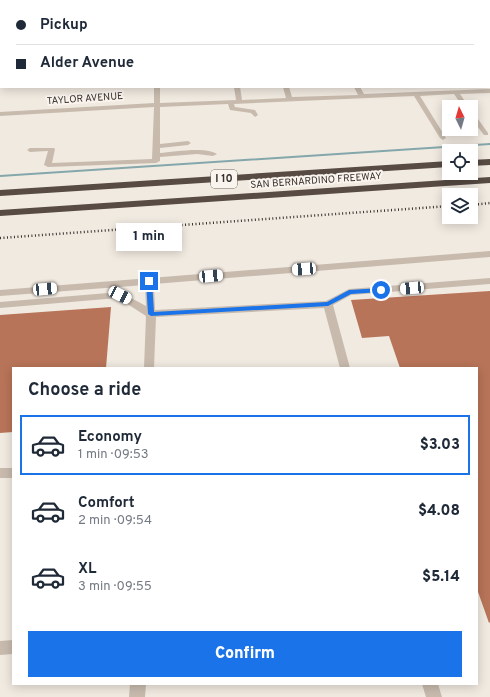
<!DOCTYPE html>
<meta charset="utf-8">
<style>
body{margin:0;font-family:Overpass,sans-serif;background:#f6f6f7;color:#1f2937;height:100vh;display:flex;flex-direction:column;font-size:15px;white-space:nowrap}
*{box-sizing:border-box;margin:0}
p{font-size:13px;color:#747a83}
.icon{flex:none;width:22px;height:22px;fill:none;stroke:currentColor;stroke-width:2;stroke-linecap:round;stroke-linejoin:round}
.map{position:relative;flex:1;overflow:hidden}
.details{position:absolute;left:12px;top:367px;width:466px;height:318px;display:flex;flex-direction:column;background:#fff;border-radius:0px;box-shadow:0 2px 10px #0003}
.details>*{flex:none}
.banner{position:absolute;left:0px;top:0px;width:490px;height:88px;box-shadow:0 2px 10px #0003;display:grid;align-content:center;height:88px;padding:0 16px;background:#fff}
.needle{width:26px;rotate:355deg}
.fabs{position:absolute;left:442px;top:100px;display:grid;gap:8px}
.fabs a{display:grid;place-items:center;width:36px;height:36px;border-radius:0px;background:#fff;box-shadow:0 2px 10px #0003;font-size:20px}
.end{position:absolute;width:18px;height:18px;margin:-9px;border:5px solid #1a73e8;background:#fff;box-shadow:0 0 0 2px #fff}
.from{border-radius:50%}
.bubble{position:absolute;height:28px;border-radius:0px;background:#fff;box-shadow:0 2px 10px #0003;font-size:13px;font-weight:800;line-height:28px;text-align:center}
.car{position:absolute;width:12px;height:24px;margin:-12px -6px;border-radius:5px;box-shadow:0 0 3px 1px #0007;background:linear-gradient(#fff 24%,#345 0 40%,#fff 0 76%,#345 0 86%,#fff 0)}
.banner b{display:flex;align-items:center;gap:14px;height:38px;font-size:15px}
.banner b+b{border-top:1px solid #e0e1e3}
.banner i{width:10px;height:10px;background:#1f2937}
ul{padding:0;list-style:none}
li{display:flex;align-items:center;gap:12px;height:60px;margin:0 8px 6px;padding:0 8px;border:2px solid transparent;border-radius:0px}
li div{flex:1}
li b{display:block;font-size:15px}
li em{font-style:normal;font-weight:800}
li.selected{border-color:#1a73e8}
li>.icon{width:36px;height:36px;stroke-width:1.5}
h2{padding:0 16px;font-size:18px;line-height:48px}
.action{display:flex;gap:8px;margin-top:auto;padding:8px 16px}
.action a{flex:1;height:46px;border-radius:0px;background:#1a73e8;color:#fff;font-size:16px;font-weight:800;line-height:46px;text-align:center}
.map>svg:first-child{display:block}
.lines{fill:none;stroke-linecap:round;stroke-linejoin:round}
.stream{stroke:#84a7ab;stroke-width:2}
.building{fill:#b87458}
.minor{fill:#c8bbae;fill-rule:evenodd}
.major{fill:#77685f;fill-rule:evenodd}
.highway{fill:#574b44;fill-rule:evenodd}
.rail{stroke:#38302c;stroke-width:2.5;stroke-dasharray:1 2.5;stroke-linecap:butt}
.route{fill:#1a73e8}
.labels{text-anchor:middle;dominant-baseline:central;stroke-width:4;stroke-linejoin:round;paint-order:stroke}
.far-street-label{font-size:10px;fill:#38302c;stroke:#f9f4ee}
.shield{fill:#f9f4ee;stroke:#726b66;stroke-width:1}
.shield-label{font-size:11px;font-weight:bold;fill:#38302c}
</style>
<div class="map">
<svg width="490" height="697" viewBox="0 0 490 697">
<rect width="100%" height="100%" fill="#f1eae1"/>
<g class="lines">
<polyline class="stream" points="0,176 490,144"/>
</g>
<g class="building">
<polygon points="490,291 490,622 489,623 477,589 477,368 400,368 389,336 362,338 351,300"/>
<polygon points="111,307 106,368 13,368 13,432 0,433 0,315"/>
</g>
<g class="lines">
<g class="minor">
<rect x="30" y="0" width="4" height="1"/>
<rect x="67" y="0" width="4" height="1"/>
<rect x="251" y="0" width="4" height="1"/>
<rect x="380" y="0" width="5" height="1"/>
<rect x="407" y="0" width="5" height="1"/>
<rect x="418" y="0" width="5" height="1"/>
<rect x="459" y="0" width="5" height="1"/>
<polygon points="489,39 490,40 490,44 489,43"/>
<polygon points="1,55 1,61 0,62 0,56"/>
<path d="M154,87H160V103L236,100L234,87H240L242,100L286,98L283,87H289L292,97L358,95L354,87H360L364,94L490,89V93L460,94L469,107H463L454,94L420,96L446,138L443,140L440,138L414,96L234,104L235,107L255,110L258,115L255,117L251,113L230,110L228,104L160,107V144L188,141L191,143L188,145L160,148V153C173,152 206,146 217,154L213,156L197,154L160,157V161L156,163L48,167L44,165L48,151L30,152L27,150L30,148H54L55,149L52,163L152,159L154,107L0,116V112L154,103Z"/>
<polygon points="471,111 473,112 488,133 488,135 484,135 471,118"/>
<polygon points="490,251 490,257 154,284 155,310 326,301 349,289 490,278 490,284 351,295 333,305 350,368 340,368 324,308 156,317 154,368 144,368 146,316 118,298 0,308 0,302 120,292 146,306 145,285 0,296 0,290"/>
<rect x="0" y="468" width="13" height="10"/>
<polygon points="13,640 13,654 0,655 0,641"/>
<polygon points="130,684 146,684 145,697 129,697"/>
<polygon points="422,684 438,684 442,697 426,697"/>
</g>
<g class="major">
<rect x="157" y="0" width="4" height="1"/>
<rect x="489" y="25" width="1" height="4"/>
<rect x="0" y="43" width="1" height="4"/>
</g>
<g class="highway">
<polygon points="490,159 490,165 471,166 471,160"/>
<polygon points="449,161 449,167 0,196 0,190"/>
<polygon points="490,177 490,183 0,216 0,210"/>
</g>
<g class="rail">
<polyline points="471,205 490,203"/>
<polyline points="0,238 449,206"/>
</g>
</g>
<polygon class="route" points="149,279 152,281 154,312 327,302 349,290 381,288 384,290 381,292 351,294 328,306 151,316 148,314 146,281"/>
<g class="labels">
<g class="far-street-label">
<text transform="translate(85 99) rotate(-4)">TAYLOR AVENUE</text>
<text transform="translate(316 181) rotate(-4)">SAN BERNARDINO FREEWAY</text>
</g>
<rect class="shield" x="211" y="170" width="26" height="18" rx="3"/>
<g class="shield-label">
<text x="224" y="179">I 10</text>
</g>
</g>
</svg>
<div class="fabs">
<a><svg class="needle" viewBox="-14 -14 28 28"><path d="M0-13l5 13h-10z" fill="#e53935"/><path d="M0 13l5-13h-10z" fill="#747a83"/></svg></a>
<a><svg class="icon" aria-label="locate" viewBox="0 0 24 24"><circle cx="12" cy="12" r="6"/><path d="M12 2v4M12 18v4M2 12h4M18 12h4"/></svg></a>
<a><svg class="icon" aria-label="layers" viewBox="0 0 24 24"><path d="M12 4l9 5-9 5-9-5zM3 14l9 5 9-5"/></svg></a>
</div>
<i class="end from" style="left:381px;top:290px"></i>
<i class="end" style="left:149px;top:281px"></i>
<div class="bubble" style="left:116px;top:223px;width:66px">1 min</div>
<i class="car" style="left:304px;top:269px;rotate:266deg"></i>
<i class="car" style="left:211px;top:276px;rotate:85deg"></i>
<i class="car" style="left:412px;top:288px;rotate:265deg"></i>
<i class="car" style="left:45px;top:289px;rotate:85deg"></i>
<i class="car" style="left:120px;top:295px;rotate:117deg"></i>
<div class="banner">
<b><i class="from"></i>Pickup</b>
<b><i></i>Alder Avenue</b>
</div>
<section class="details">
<h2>Choose a ride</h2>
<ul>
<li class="selected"><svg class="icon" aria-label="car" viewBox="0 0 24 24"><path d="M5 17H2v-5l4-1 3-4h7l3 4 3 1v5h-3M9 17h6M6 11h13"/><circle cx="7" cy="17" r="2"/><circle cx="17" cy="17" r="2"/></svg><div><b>Economy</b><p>1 min · 09:53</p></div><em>$3.03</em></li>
<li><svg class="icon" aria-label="car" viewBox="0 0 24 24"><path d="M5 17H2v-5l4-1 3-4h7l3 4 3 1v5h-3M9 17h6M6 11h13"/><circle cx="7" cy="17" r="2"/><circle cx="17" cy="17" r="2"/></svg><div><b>Comfort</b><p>2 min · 09:54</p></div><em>$4.08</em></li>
<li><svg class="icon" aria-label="car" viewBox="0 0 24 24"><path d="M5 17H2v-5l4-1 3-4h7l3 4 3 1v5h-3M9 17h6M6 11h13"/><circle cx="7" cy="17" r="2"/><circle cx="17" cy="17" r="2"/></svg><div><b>XL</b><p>3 min · 09:55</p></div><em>$5.14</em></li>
</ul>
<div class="action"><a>Confirm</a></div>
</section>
</div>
